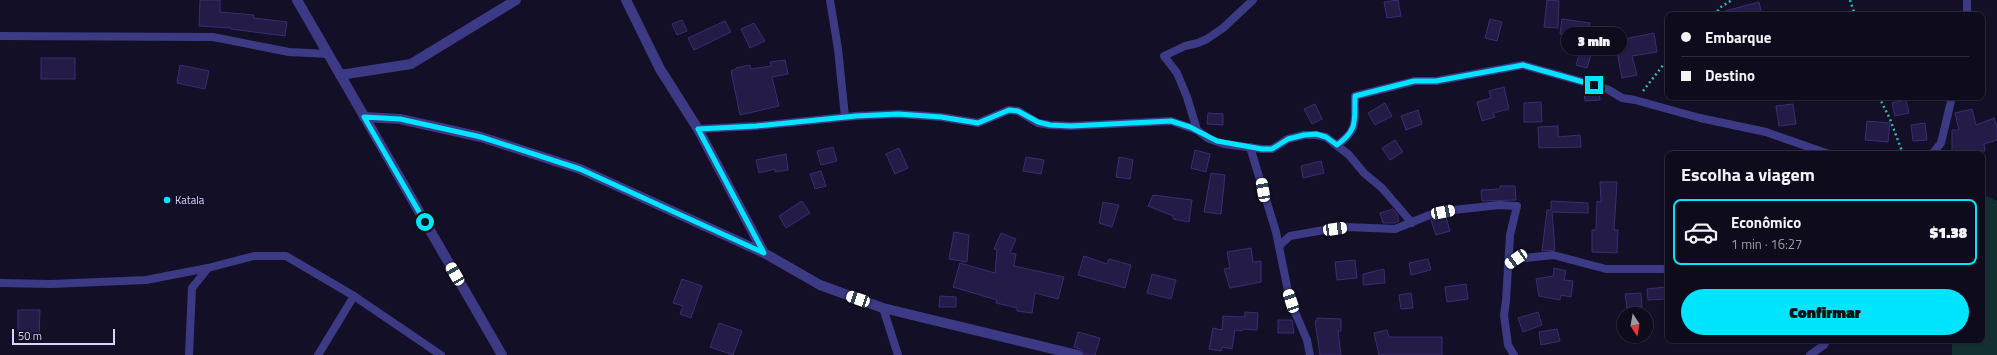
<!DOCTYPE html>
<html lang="pt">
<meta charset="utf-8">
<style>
body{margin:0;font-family:"Titillium Web",sans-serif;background:#1c1929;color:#f1f3f6;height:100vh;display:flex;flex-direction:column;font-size:15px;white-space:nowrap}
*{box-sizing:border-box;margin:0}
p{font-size:13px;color:#9b9ba3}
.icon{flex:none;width:22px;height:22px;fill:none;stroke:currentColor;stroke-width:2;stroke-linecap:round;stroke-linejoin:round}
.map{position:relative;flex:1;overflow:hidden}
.details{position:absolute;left:1665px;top:151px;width:320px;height:192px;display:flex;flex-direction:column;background:#0e0b1c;border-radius:8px;box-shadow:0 1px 3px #0004,0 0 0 1px #2e2b3b}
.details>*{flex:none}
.banner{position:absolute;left:1665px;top:12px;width:320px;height:88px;border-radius:8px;box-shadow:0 1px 3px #0004,0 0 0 1px #2e2b3b;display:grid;align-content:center;height:88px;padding:0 16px;background:#0e0b1c}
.needle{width:26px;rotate:169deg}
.controls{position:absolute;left:1617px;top:307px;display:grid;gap:8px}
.controls a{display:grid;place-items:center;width:36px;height:36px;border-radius:50%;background:#0e0b1c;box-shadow:0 1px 3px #0004,0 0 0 1px #2e2b3b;font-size:20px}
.scale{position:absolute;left:12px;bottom:10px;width:103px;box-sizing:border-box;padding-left:4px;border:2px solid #d9d4ff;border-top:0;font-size:11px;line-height:14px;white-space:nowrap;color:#d9d4ff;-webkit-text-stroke:3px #130f26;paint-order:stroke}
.end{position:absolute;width:18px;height:18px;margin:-9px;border:5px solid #00e5ff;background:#111;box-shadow:0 0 0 2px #111}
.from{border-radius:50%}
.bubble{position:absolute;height:28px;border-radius:14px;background:#0e0b1c;box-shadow:0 1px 3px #0004,0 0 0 1px #2e2b3b;font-size:13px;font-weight:800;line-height:28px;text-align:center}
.car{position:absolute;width:12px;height:24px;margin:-12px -6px;border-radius:5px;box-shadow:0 0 3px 1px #0007;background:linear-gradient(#fff 24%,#345 0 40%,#fff 0 76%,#345 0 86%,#fff 0)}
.banner b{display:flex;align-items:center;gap:14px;height:38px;font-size:15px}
.banner b+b{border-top:1px solid #2e2b3b}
.banner i{width:10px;height:10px;background:#f1f3f6}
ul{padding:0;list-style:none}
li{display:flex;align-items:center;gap:12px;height:66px;margin:0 8px 6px;padding:0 8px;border:2px solid #2e2b3b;border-radius:8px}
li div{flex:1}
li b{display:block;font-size:15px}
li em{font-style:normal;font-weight:800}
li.active{border-color:#00e5ff}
li>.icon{width:36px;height:36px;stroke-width:1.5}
h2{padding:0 16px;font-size:18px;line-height:48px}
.primary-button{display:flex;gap:8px;margin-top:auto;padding:8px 16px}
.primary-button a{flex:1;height:46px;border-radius:24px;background:#00e5ff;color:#111;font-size:16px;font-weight:800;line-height:46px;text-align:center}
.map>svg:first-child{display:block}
.green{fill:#12302f}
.building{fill:#241b47;stroke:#3b2d73}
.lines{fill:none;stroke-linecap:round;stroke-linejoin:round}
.path{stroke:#2fb8b0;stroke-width:2.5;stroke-dasharray:2 3;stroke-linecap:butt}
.lane{stroke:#3d3a85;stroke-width:8}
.street{stroke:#3d3a85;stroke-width:10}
.route{stroke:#00e5ff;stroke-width:5}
.poi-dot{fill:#00e5ff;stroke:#130f26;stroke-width:1.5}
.labels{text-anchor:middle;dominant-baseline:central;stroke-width:4;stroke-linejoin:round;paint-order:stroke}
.poi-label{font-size:11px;fill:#d9d4ff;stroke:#130f26;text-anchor:start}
</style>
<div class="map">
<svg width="1997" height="355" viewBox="0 0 1997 355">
<rect width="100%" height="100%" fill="#130f26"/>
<polygon class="green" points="1982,194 1997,201 1997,355 1952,355 1952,340 1982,340"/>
<g class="building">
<polygon points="200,0 220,0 220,12 254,15 254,18 287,22 285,36 231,29 231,28 199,26"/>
<polygon points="1398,0 1401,16 1387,18 1384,2"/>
<polygon points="1547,0 1559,1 1558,28 1544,27"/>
<polygon points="1759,2 1762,15 1725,15 1725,11"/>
<polygon points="1490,19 1502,22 1497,41 1485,38"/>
<polygon points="1562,19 1590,23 1587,35 1597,33 1587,68 1576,65 1581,50 1564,47 1566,34 1560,34"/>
<polygon points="682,20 687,31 677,35 672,24"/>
<polygon points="725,21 731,32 694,50 688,38"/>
<polygon points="754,23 765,41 750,48 741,29"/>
<polygon points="1654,33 1657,52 1632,56 1637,75 1622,78 1615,41"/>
<rect x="41" y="58" width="34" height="21"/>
<polygon points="785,60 788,74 772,77 779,106 740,115 731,71 736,69 736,68 750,65 751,69 771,66 770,62"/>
<polygon points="180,65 209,71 205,89 177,83"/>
<polygon points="1504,87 1509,109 1493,113 1495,117 1482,121 1477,102 1491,98 1489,91"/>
<polygon points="1584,90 1591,90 1599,93 1600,100 1585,101"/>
<polygon points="1906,100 1909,113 1895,116 1892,103"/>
<polygon points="1541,102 1542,122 1524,122 1524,103"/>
<polygon points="1385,103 1392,116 1375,125 1368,113"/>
<polygon points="1315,104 1322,119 1312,124 1304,109"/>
<polygon points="1793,104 1796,124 1779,126 1776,106"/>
<polygon points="1972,109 1976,125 1994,118 1997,127 1997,140 1984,144 1985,151 1952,152 1952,130 1959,130 1955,113"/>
<polygon points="1418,110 1422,124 1406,130 1401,116"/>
<polygon points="1208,113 1223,114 1223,125 1207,124"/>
<polygon points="1867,121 1890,123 1888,142 1865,140"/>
<polygon points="1925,123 1927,140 1913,141 1911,125"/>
<polygon points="1558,126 1558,137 1580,135 1581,147 1539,148 1538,127"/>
<polygon points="1395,140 1403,152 1390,160 1382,148"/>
<polygon points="833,147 837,161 821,165 817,151"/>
<polygon points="899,148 908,168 895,174 886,154"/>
<polygon points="1195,150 1210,154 1206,172 1191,168"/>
<polygon points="786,154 788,170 775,172 775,169 759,173 756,160"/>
<polygon points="1026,157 1044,160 1041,174 1023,171"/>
<polygon points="1119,157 1133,160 1130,179 1116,177"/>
<polygon points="1321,161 1324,173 1303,178 1301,166"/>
<polygon points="821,171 826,186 815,189 810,174"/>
<polygon points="1211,173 1225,175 1221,214 1204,212"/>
<polygon points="1600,182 1617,182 1614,230 1618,230 1617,253 1592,252 1592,230 1596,230 1597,201 1601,202"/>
<polygon points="1500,186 1515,186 1516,200 1482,201 1481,190 1500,189"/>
<polygon points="1153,195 1192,200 1189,222 1173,219 1173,216 1148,206"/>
<polygon points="802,201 810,213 786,228 779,216"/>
<polygon points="1551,201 1588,203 1588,213 1552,212 1555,250 1542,251 1547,210 1551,210"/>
<polygon points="1103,202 1119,205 1112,227 1099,223"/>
<polygon points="1393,209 1397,214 1399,221 1394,223 1383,223 1380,213"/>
<polygon points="1446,217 1450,231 1436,235 1431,220"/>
<polygon points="954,232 969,235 967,262 949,259"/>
<polygon points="1001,233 1016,239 1010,253 1016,254 1014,266 1064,277 1058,299 1035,293 1032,313 1017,311 1017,308 996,303 997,300 953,287 960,263 995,273 997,250 994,249"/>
<polygon points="1251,248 1253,262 1261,261 1261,282 1230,288 1224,269 1230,268 1227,252"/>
<polygon points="1084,256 1107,264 1109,259 1131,265 1125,288 1078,275"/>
<polygon points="1428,259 1431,270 1411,275 1409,263"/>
<polygon points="1355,260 1357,278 1337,280 1335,262"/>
<polygon points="1554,268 1566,271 1564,280 1573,281 1571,297 1561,295 1560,300 1539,296 1536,279 1553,276"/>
<polygon points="1384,269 1385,283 1363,285 1363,274"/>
<polygon points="1152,274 1176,280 1171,299 1147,293"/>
<polygon points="682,279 702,286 691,318 680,314 683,306 673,303"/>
<polygon points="1466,284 1468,299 1447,302 1445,287"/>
<polygon points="1666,287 1667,299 1648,300 1647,289"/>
<polygon points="1411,293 1413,308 1401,309 1399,295"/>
<polygon points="1641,293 1642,307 1627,308 1625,294"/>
<polygon points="940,296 956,297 956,307 939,307"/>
<polygon points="18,310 40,310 39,339 18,339"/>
<polygon points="1245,312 1258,313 1257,330 1243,329 1242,331 1235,330 1232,349 1222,347 1221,351 1209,349 1213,328 1222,330 1223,316 1245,317"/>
<polygon points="1538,312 1542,325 1523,332 1518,318"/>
<polygon points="1317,318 1341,319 1341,331 1338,331 1341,355 1320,355 1315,321 1317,321"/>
<polygon points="1278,320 1292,320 1294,333 1278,333"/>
<polygon points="719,323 742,331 733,355 710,347"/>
<polygon points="1557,329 1560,341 1541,345 1539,332"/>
<polygon points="1387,330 1389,337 1442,337 1442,355 1379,355 1374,333"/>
<polygon points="1078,332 1100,338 1095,355 1084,355 1082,350 1074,347"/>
</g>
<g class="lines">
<g class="path">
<polyline points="1850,0 1855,15"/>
<polyline points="1714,15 1721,7 1732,0"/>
<polyline points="1643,91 1664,64 1668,61"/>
<polyline points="1879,97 1890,119 1903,154"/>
</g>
<g class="lane">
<polyline points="830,0 838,49 845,117"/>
<polyline points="1253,0 1223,28 1207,39 1198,43 1185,46 1164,56 1177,73 1187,97 1197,130 1209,139 1224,144 1262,149 1272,149 1288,139 1304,135 1316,135 1326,137 1349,155 1364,173 1382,188 1412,223"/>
<polyline points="1967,15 1967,0"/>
<polyline points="0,36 213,37 289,52 328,54"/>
<polyline points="698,129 756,126 856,116 898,114 941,117 978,123 1009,110 1018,111 1038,123 1050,125 1071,126 1171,121 1197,130"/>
<path d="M1337,145C1360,129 1354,120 1355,96L1415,81H1436L1523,65L1594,85L1609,90L1622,98L1635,100L1700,118L1766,132L1829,154"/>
<polyline points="1250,147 1276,232 1288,291 1295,312 1307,340 1310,355"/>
<polyline points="1932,154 1941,143 1952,97"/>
<polyline points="1279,246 1290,236 1324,230 1346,227 1395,229 1432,214 1454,210 1499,205 1517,206 1510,235 1506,301 1504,315 1508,345 1514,355"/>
<polyline points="1508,266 1516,259 1553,255 1606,269 1668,269"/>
<polyline points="0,283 51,284 146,280 208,268"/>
<polyline points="883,308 898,355"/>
<polyline points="189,355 192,288 208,268 254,256 286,256 354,296 441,355"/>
<polyline points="318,355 354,296"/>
<polyline points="1810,355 1824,345 1827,340"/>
</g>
<g class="street">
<polyline points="297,0 502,355"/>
<polyline points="626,0 660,69 698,129 764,253 820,285 883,308 1078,355"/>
<polyline points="340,75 411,64 516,0"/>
<polyline points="364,117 400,119 481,137 580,169 764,253"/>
</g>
</g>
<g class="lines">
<path class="route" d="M425,222L364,117L400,119L481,137L580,169L764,253L698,129L756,126L856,116L898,114L941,117L978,123L1009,110L1018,111L1038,122L1050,125L1071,126L1171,121L1190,127L1217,141L1262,149H1272L1288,139L1304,135L1316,134L1326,137L1337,145C1359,129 1354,120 1355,96L1414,81H1436L1523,65L1594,85"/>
</g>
<circle class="poi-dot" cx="167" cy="200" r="4"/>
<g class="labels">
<g class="poi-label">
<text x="175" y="200">Katala</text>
</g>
</g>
</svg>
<div class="controls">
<a><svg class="needle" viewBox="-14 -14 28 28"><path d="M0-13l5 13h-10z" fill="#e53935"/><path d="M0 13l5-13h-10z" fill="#9b9ba3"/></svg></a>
</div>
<div class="scale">50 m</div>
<i class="end from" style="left:425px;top:222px"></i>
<i class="end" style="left:1594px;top:85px"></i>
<div class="bubble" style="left:1561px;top:27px;width:66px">3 min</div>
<i class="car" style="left:1263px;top:190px;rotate:350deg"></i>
<i class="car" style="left:1443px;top:212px;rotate:79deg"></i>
<i class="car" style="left:1335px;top:229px;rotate:82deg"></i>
<i class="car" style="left:1516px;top:259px;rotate:235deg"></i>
<i class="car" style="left:455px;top:274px;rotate:330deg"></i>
<i class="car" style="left:858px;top:299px;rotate:289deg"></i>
<i class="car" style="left:1291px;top:301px;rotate:342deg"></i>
<div class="banner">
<b><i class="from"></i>Embarque</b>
<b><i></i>Destino</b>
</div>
<section class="details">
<h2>Escolha a viagem</h2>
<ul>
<li class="active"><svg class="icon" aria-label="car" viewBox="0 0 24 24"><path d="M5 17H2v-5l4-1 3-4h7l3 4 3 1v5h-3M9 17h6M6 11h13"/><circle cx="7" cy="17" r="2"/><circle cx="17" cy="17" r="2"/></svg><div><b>Econômico</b><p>1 min · 16:27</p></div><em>$1.38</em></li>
</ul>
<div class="primary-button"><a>Confirmar</a></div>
</section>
</div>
